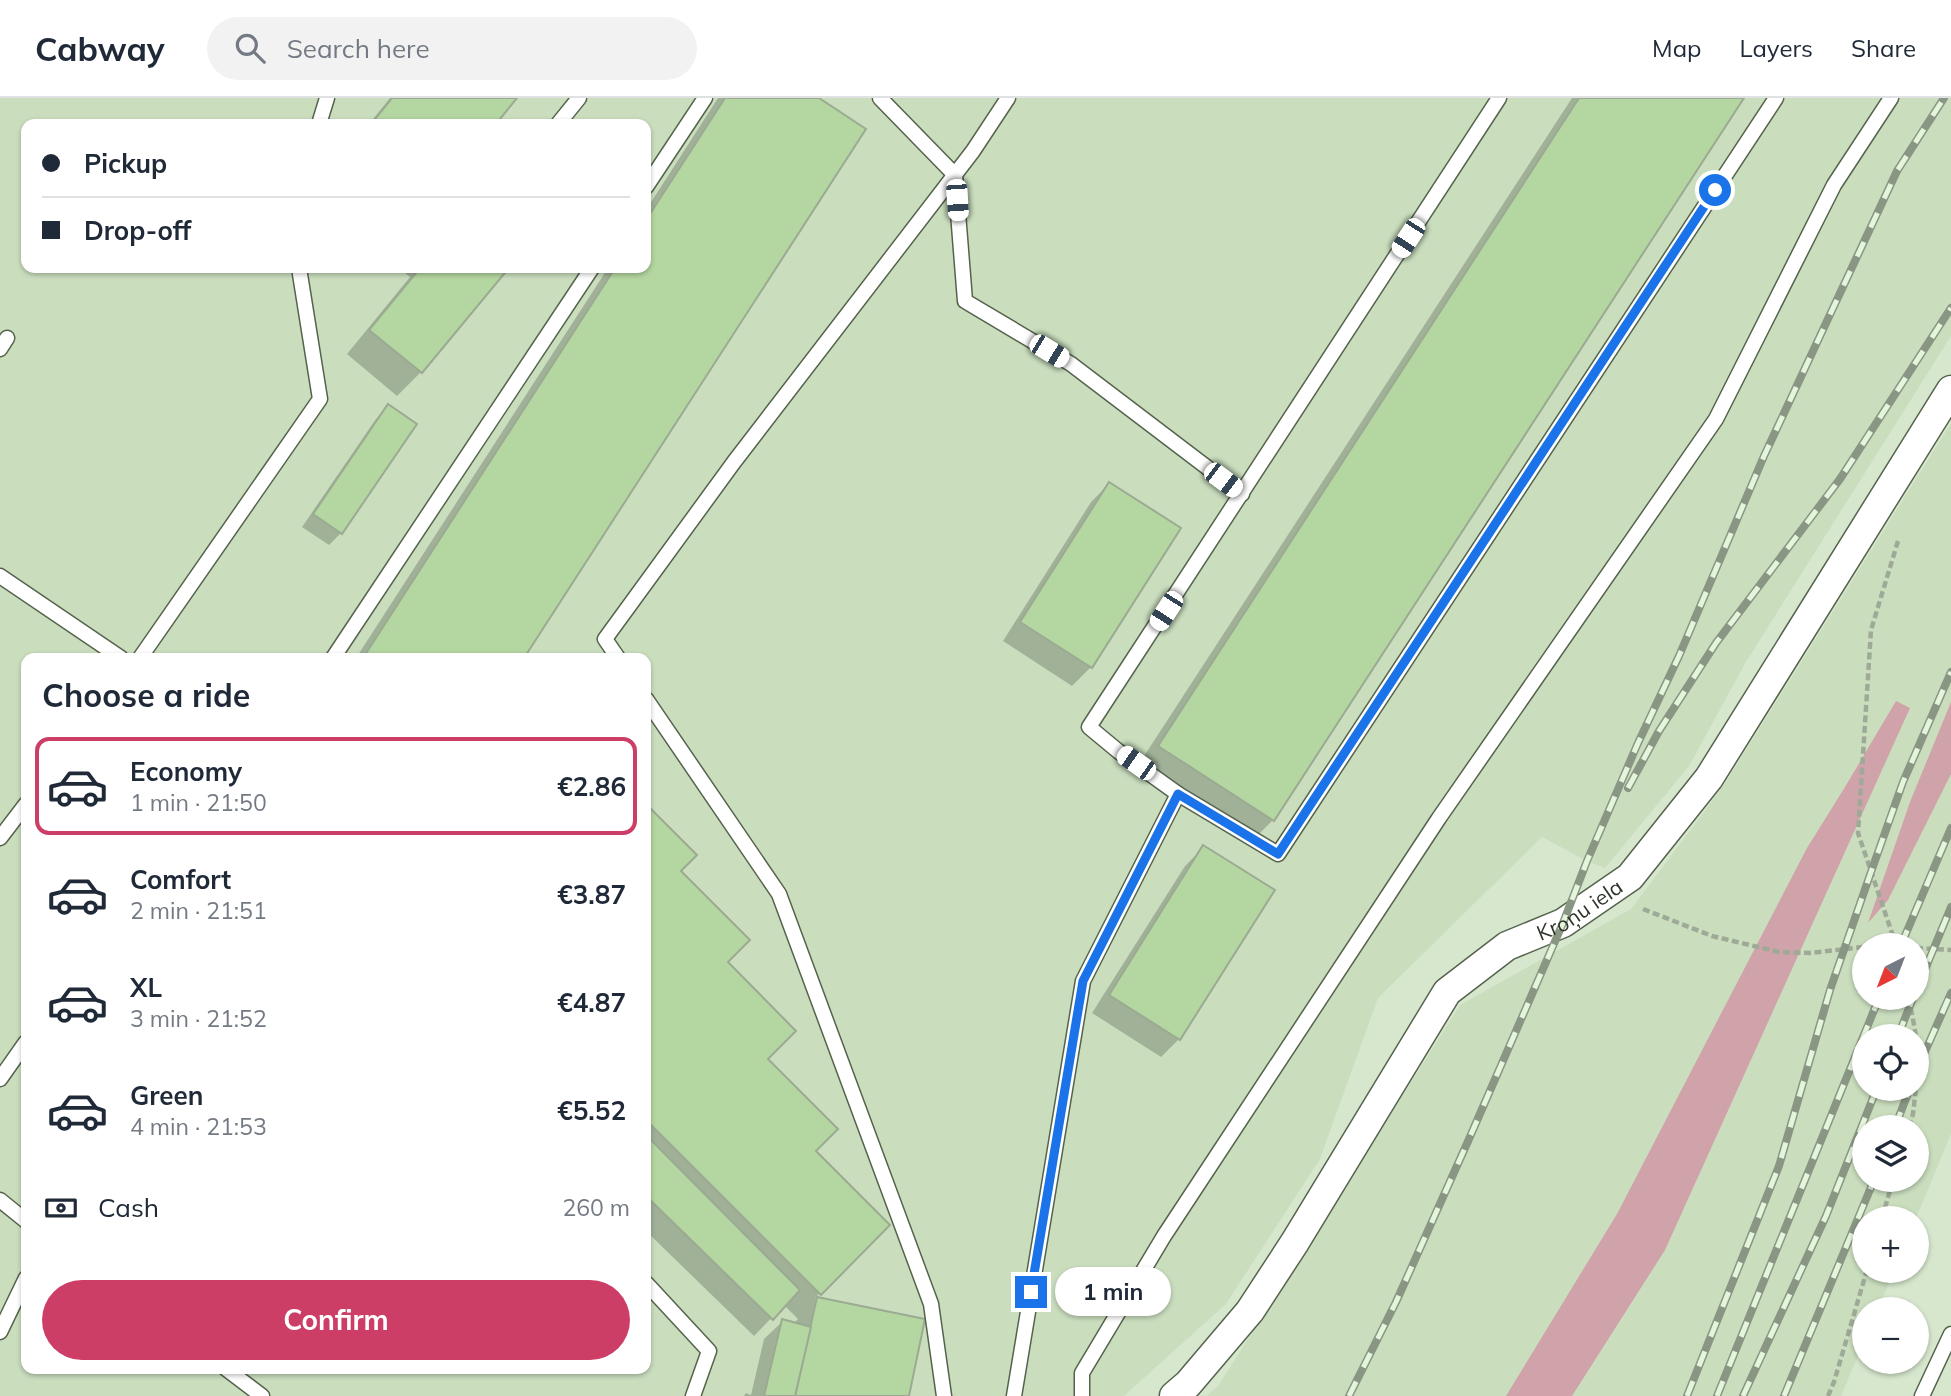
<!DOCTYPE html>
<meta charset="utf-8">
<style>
body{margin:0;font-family:Mulish,sans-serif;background:#f2f2f3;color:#1f2937;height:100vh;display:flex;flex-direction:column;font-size:26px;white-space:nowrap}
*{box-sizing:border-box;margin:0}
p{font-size:23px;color:#747a83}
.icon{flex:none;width:38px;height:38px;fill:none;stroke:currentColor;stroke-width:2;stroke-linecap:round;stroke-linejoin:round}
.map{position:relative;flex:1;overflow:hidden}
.panel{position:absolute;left:21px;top:555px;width:630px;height:721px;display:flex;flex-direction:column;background:#fff;border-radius:14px;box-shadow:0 2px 5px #0004}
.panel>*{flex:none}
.hud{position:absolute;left:21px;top:21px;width:630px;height:154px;border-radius:14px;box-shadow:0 2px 5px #0004;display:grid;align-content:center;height:154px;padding:0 21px;background:#fff}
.needle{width:46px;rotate:222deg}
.buttons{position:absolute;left:1852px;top:835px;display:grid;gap:14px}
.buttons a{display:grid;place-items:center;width:77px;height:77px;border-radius:50%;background:#fff;box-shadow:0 2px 5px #0004;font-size:35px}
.end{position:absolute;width:32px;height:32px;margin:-16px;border:9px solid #1a73e8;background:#fff;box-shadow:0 0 0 4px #fff}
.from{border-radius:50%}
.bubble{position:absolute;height:49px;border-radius:24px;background:#fff;box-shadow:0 2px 5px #0004;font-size:23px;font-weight:700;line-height:49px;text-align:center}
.car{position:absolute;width:21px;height:42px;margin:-21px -10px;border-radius:9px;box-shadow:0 0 5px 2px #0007;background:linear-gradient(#fff 24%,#345 0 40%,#fff 0 76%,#345 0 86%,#fff 0)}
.hud b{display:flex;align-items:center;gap:24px;height:66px;font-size:26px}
.hud b+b{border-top:2px solid #e0e1e3}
.hud i{width:18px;height:18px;background:#1f2937}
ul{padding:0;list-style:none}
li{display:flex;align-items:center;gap:21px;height:98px;margin:0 14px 10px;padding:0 7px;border:4px solid transparent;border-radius:14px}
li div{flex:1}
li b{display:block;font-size:26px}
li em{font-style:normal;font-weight:700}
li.selected{border-color:#cd3e67}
li>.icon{width:63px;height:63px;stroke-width:1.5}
h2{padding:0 21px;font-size:32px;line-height:84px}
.pay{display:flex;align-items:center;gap:18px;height:77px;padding:0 21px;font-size:26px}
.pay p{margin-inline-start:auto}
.button{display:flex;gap:14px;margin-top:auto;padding:14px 21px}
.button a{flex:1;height:80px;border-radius:42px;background:#cd3e67;color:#fff;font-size:28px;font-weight:700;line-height:80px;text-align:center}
header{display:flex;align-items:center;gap:42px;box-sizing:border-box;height:98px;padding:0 35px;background:#fff;border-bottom:2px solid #e0e1e3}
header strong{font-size:33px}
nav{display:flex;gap:38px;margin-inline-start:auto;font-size:24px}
.search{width:490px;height:63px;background:#f2f2f3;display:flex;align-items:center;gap:18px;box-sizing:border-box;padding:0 24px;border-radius:38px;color:#747a83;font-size:26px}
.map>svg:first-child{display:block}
.built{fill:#cadebe;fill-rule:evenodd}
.green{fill:#d0a2a9}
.shadow{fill:#0003}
.building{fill:#b4d6a0;stroke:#9baa92;stroke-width:2}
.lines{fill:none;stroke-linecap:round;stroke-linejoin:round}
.service-casing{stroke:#55634d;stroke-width:17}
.minor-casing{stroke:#55634d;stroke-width:31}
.path{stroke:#9eaa97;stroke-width:4.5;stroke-dasharray:7 3.5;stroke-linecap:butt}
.service{stroke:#fff;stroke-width:14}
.minor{stroke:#fff;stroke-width:28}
.rail-casing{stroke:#8a9684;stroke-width:8}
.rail{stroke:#e4f5db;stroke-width:5;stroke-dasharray:16;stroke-linecap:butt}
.route{stroke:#1a73e8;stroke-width:9}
.labels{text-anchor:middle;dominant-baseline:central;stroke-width:7;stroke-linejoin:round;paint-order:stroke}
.street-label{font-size:21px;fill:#2d342a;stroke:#e4f5db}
</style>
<header>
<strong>Cabway</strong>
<div class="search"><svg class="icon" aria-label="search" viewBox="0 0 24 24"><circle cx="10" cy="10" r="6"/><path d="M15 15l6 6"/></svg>Search here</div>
<nav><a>Map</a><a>Layers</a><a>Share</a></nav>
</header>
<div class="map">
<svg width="1951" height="1298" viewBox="0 0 1951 1298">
<rect width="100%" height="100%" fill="#d7e7ce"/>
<g class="built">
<path d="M0,0H1951V238L1746,564L1689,668L1605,770L1587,763L1542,739L1378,900L1320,1061L1226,1206L1124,1298H0ZM26,26H646V170H26ZM26,560H646V1270H26Z"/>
<path d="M1951,325V1036L1916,1120H1864V1172L1894,1173L1878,1211H1864V1244L1841,1298H1206L1218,1288L1460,907L1631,811L1724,687ZM1864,847H1916V900H1864ZM1864,938H1916V990H1864ZM1864,1029H1916V1082H1864Z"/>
</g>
<g class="green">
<polygon points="1896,603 1910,610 1665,1152 1572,1298 1506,1298 1617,1116 1807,750 1845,689"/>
<polygon points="1951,604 1951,676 1888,802 1868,825 1910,704"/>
</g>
<g class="shadow">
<polygon points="390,0 515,0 493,26 369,26"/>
<polygon points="718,0 816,0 522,560 356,560 608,170 646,170 646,112"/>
<polygon points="1572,0 1742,0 1273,722 1249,746 1135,672"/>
<polygon points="399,170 507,170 421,274 397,298 347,256 410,179"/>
<polygon points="388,309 341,435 329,447 302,429 376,321"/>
<polygon points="1109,386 1179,431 1091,569 1072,588 1003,543 1091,404"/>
<polygon points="646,708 695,757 679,773 725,864 766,961 813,1053 888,1127 815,1200 923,1223 907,1298 744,1298 746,1295 751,1297 764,1241 783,1223 793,1226 798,1221 784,1207 754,1238 646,1133"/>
<polygon points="1204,749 1179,941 1161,959 1092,915 1185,768"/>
</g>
<g class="building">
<polygon points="392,0 517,0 496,26 371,26"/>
<polygon points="725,0 819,0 866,31 524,560 363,560 615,170 646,170 646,122"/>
<polygon points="1579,0 1744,0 1274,723 1158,648"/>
<polygon points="420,170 509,170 422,275 369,232"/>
<polygon points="388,306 417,326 342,436 313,416"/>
<polygon points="1109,384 1181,430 1092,570 1020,524"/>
<polygon points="646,706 697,757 681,773 750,842 728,864 796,933 768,961 838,1031 816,1053 890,1127 821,1197 646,1022"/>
<polygon points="1203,747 1275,792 1180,942 1109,897"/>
<polygon points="646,1037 800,1192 773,1222 646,1098"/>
<polygon points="817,1199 925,1221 909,1298 795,1298"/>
<polygon points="782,1221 811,1229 795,1298 764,1298"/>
</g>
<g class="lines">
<defs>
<g id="service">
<polyline points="880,0 955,77 965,203 1071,266 1242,396"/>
<polyline points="319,26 327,0"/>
<polyline points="558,26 579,0"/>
<polyline points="646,89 705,0"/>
<polyline points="0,251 7,240"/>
<polyline points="0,478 121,560"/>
<polyline points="140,560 320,301 299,170"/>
<polyline points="333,560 592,170"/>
<polyline points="618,560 605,541 734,364 973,53 1008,0"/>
<polyline points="646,601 779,796 931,1206 944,1298"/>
<polyline points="1178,696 1118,653 1089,629 1499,0"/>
<polyline points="0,740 26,706"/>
<polyline points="0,981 26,944"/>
<polyline points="0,1102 26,1123"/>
<polyline points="646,1185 709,1253 693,1298"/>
<polyline points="0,1234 26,1180"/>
<polyline points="225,1270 262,1298"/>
<polyline points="1014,1298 1083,883 1178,696 1278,756 1776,0"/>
<polyline points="1082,1298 1082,1275 1164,1138 1439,720 1716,321 1834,87 1891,0"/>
<polyline points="1922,1298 1951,1236"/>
</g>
<g id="minor">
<path id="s1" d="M1174,1298L1188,1286L1250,1213L1295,1144L1447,894L1507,848L1563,825L1630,779L1709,680L1951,292"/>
</g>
</defs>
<use href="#service" class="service-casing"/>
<use href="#minor" class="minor-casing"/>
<g class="path">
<polyline points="1898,443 1871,532 1858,735 1894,841 1898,847"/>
<polyline points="1643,811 1712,838 1779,854 1809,855 1864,849"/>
<polyline points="1916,850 1951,852"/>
<polyline points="1909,900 1916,938"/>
<polyline points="1916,939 1918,947 1916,982"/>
<polyline points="1909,1029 1913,1016 1916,990"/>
<polyline points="1882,1120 1893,1082"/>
<polyline points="1828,1298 1834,1284 1867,1172"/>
</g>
<use href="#service" class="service"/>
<use href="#minor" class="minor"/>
<defs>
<g id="rail">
<polyline points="1628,690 1659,633 1716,545 1840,381 1951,210"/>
<polyline points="1901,847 1951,730"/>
<polyline points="1916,893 1951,809"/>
<polyline points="1898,938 1913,900"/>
<polyline points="1916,974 1951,895"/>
<polyline points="1895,1029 1910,990"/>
<polyline points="1349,1298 1396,1204 1469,1041 1563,825 1587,763 1638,645 1679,558 1764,358 1897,73 1944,0"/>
<polyline points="1687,1298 1779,1068 1830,892 1871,774 1903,684 1951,574"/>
<polyline points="1717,1298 1879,900"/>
<polyline points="1743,1298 1826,1118 1877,990"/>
<polyline points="1784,1298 1874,1082"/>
</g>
</defs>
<use href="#rail" class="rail-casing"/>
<use href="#rail" class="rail"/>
</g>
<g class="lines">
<polyline class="route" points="1031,1194 1083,883 1178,696 1278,756 1715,92"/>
</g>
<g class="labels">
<g class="street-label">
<text stroke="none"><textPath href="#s1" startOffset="646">Kroņu iela</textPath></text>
</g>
</g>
</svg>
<div class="buttons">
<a><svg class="needle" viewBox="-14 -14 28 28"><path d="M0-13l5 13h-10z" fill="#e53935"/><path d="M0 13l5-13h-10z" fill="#747a83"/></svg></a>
<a><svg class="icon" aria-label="locate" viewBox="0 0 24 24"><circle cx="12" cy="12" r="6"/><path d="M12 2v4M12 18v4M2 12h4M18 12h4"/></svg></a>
<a><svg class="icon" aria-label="layers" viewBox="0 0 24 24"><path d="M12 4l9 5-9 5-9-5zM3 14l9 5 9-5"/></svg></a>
<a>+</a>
<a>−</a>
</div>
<i class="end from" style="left:1715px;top:92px"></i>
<i class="end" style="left:1031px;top:1194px"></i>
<div class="bubble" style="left:1055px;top:1169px;width:116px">1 min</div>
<i class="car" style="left:957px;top:102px;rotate:176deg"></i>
<i class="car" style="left:1408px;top:140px;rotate:213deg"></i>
<i class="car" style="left:1049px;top:253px;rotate:121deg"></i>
<i class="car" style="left:1223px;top:382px;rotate:127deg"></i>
<i class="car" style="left:1166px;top:513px;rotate:213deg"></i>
<i class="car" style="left:1136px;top:665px;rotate:305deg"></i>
<div class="hud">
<b><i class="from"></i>Pickup</b>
<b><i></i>Drop-off</b>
</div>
<section class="panel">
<h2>Choose a ride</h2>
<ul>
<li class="selected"><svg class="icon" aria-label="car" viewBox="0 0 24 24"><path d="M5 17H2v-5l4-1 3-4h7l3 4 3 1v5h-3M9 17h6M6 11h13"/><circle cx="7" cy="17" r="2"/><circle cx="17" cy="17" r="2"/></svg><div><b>Economy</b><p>1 min · 21:50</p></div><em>€2.86</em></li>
<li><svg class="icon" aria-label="car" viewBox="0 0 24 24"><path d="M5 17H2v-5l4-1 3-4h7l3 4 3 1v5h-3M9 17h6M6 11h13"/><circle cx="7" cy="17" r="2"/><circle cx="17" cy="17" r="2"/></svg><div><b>Comfort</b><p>2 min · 21:51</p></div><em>€3.87</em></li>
<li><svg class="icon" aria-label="car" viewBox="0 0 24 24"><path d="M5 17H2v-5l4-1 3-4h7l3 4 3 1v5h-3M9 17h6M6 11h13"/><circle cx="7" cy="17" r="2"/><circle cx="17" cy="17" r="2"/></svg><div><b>XL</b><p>3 min · 21:52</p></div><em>€4.87</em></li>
<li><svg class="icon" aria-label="car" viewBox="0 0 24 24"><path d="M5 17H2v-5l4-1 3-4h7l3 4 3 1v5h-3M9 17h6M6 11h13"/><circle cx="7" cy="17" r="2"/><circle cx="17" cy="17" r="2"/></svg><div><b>Green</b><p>4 min · 21:53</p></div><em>€5.52</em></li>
</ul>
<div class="pay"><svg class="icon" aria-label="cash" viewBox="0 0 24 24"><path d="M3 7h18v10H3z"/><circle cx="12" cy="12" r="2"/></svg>Cash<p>260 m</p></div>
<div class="button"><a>Confirm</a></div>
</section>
</div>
